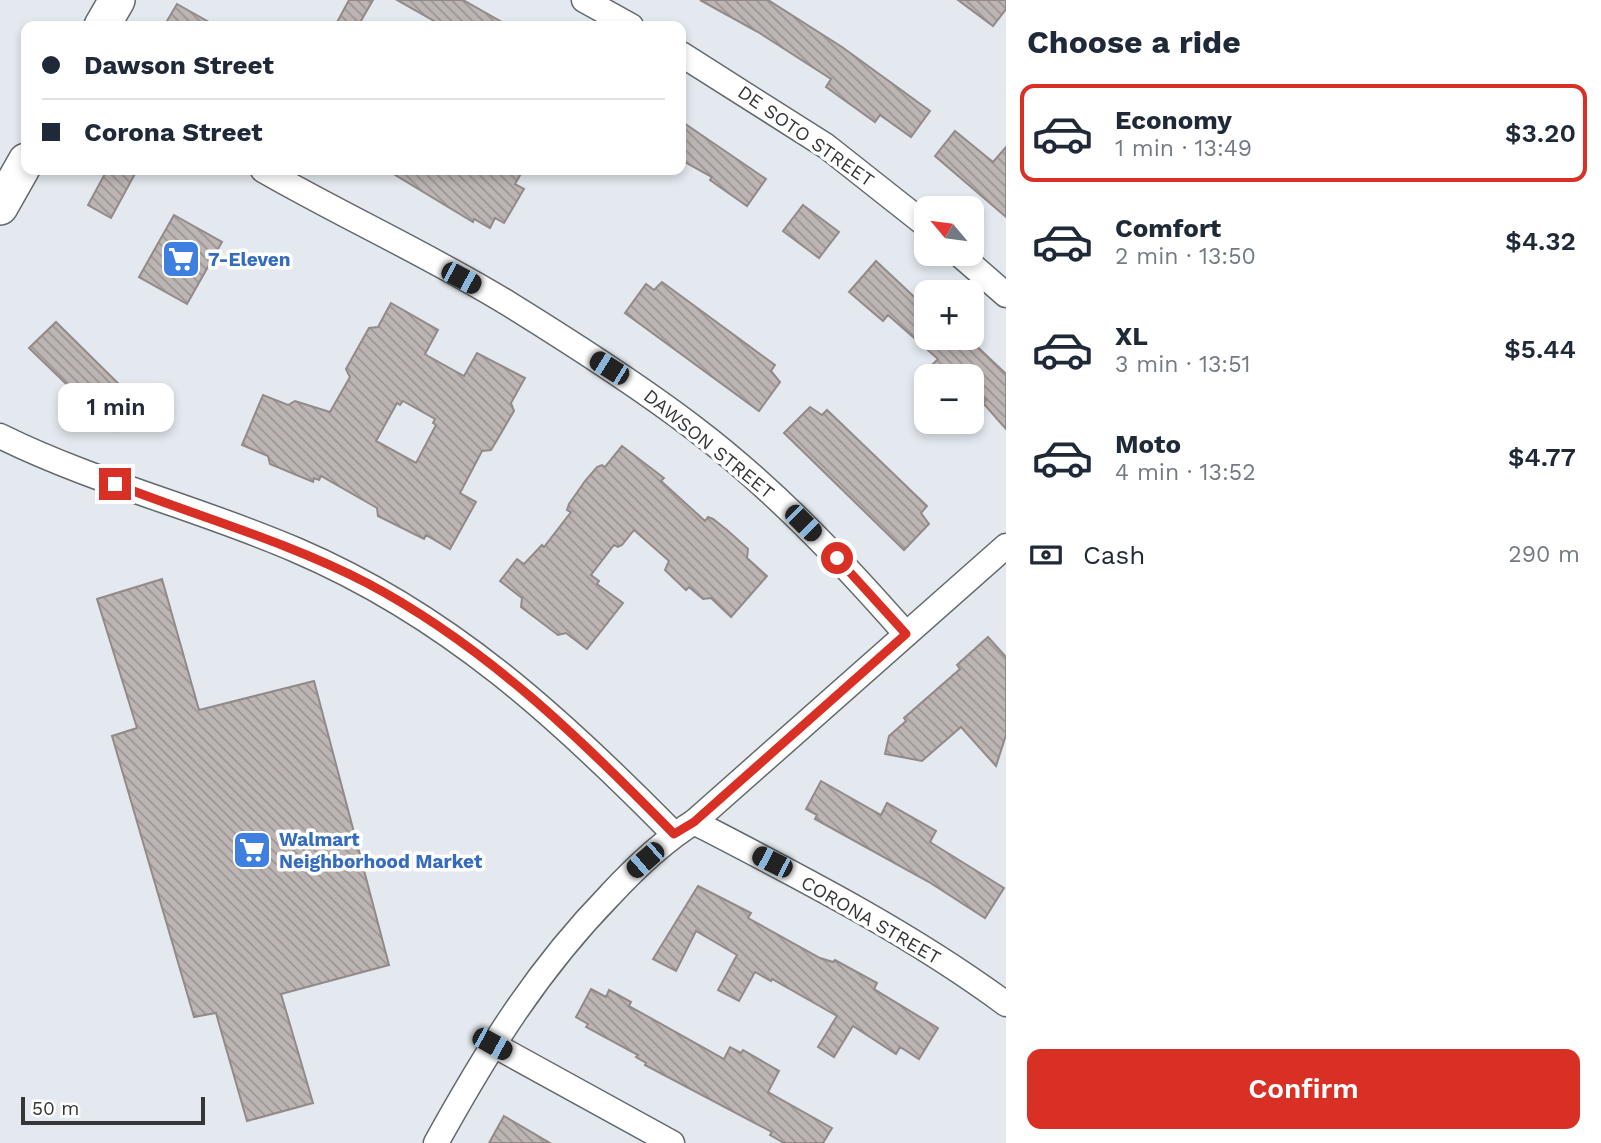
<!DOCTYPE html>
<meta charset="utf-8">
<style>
body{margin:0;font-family:"Work Sans",sans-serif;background:#f6f6f7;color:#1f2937;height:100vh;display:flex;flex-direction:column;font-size:26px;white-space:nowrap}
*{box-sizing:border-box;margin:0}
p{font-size:23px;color:#747a83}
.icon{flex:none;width:38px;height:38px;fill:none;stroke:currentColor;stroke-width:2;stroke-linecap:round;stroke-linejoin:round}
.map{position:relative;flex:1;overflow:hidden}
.panel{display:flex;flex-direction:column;background:#fff;width:595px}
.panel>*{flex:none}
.hud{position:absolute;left:21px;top:21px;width:665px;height:154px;border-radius:14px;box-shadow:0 4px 10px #0003;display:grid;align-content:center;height:154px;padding:0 21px;background:#fff}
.needle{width:46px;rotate:299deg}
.tools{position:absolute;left:914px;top:196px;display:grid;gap:14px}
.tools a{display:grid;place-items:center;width:70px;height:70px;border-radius:14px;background:#fff;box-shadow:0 4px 10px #0003;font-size:35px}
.scale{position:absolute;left:21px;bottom:18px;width:184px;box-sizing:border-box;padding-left:7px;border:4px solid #343638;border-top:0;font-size:19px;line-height:24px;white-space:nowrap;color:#343638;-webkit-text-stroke:5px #fff;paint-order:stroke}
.end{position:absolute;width:32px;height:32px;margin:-16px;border:9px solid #d93025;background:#fff;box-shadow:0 0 0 4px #fff}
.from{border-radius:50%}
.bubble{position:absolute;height:49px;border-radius:14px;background:#fff;box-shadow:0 4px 10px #0003;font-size:23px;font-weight:600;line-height:49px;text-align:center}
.car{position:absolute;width:21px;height:42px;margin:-21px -10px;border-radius:9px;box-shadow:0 0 5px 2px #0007;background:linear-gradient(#222 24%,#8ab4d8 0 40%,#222 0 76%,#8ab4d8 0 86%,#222 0)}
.hud b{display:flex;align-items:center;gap:24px;height:66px;font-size:26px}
.hud b+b{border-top:2px solid #e0e1e3}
.hud i{width:18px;height:18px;background:#1f2937}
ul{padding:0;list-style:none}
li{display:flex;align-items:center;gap:21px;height:98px;margin:0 14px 10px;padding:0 7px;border:4px solid transparent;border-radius:14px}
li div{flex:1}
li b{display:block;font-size:26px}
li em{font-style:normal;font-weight:600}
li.active{border-color:#d93025}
li>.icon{width:63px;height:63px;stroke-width:1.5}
h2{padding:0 21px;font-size:32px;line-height:84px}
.pay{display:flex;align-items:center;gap:18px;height:77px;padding:0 21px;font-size:26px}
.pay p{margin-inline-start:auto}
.primary-button{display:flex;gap:14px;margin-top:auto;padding:14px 21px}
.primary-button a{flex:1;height:80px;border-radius:14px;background:#d93025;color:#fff;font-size:28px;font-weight:600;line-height:80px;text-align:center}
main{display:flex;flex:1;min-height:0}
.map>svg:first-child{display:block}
.building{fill:url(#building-back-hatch);stroke:#928a88;stroke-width:2;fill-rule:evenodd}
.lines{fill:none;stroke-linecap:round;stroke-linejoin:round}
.minor-casing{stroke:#64696e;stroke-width:27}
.secondary-casing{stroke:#64696e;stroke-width:38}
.minor{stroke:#fff;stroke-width:24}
.secondary{stroke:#fff;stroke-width:35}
.route{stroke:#d93025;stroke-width:9}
.labels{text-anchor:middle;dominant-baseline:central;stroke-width:7;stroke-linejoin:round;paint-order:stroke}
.street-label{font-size:19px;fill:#343638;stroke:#fff}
.shop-label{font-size:19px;font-weight:bold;fill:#366cbe;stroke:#fff;text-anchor:start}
</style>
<main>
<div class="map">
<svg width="1006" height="1143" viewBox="0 0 1006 1143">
<defs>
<pattern id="building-back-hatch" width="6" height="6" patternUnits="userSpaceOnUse" patternTransform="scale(1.75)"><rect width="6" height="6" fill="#bdb5b3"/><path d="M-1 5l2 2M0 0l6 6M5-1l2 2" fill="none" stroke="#9a9493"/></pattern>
</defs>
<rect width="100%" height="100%" fill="#e3e9ef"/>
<g class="building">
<polygon points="349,0 373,0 358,26 335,26"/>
<polygon points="397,0 463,0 509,26 443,26"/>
<polygon points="700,0 768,0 842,47 930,111 911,137 880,115 875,122 826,87 831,79 758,32"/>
<polygon points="958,0 1006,0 1006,9 993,26"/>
<polygon points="177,4 216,26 164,26"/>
<polygon points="681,121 766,179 747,206 710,180 712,177 681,160"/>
<polygon points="955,131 993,162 1006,147 1006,217 935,156"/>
<polygon points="107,170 137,170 111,218 88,205"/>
<polygon points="387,170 523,170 515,184 524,189 504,223 495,218 490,228 474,219 473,222"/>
<polygon points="803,205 839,232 819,258 783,231"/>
<polygon points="174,215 222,242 187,304 139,277"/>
<polygon points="876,261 926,308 926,338 968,338 1006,374 1006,429 983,403 986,400 971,386 971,376 921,376 938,359 888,315 883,321 849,292"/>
<polygon points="662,282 775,365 771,371 780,382 759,411 625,313 646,284 654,290"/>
<path d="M391,303L438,330L425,354L428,356L464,376L477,353L525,378L511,403L514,411L500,435L491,450L482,451L460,493L476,502L450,549L426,535L424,539L378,516L377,508L321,476L319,480L314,478L313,482L270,464L268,456L242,445L263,395L288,405L295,401L330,412L350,377L346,369L360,344L369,328L378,327ZM403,401L435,419L433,423L436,425L416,463L376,441L397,403L400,405Z"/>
<polygon points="56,322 141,406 115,431 29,348"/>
<polygon points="810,407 822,415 827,410 927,506 921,513 929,524 904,550 784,433"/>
<polygon points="622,446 664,478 661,481 705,521 708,517 713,519 727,530 748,549 747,558 767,576 731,617 711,598 703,599 689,587 686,590 665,570 669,561 634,530 622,545 618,547 614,545 591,575 599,581 597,584 623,603 587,649 566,633 558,635 521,607 522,598 500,581 517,559 524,564 542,545 544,547 571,512 567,510 569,504 585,481 597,467 602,465 605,467"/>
<polygon points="162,579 199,710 314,681 389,965 281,994 313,1103 247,1121 216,1013 194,1017 112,736 137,728 97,599"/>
<polygon points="988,637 1006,657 1006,735 996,766 961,727 922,761 885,754 889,736 906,721 904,718 960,669 957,665"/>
<polygon points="821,781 881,815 887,803 936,831 930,842 1004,888 985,918 929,882 815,819 817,815 806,809"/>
<polygon points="698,886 751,913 748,918 820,958 833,962 835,960 877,983 874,989 938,1028 919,1059 900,1047 896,1054 853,1026 834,1057 818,1047 837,1016 772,979 771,981 755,972 739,1001 718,990 737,955 696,931 676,971 653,959"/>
<polygon points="591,989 606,997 609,990 631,1002 629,1006 724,1059 730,1047 741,1053 743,1050 779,1071 768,1092 832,1128 823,1143 784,1143 770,1135 772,1132 645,1065 646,1063 636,1057 638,1055 586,1027 588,1024 576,1017"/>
<polygon points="504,1116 550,1143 489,1143"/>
</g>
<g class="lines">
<defs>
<g id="minor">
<polyline points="584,0 631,26"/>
<polyline points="681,54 826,146 926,225"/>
<path d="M263,170C343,216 429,255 509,304C572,343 635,383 694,428C773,488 841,560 906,634"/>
<polyline points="959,254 1006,295"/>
<path d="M0,436C95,483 199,508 296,550C448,615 560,718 674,834"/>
<path d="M694,822C800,877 910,933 1006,1004"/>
<polyline points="492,1044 672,1143"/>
<path d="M436,1143C487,1051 536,971 610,895C635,868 662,842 694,822L1006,546"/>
</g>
<g id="secondary">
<polyline points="102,26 117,0"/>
<polyline points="0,207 26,161"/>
</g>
</defs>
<use href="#minor" class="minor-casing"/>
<use href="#secondary" class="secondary-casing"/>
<use href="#minor" class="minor"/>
<use href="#secondary" class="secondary"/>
</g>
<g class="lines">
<path class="route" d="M115,484C199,517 286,541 367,583C486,646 581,739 674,834L694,822L906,634L837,558"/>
</g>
<defs>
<symbol id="supermarket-square" viewBox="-11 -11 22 22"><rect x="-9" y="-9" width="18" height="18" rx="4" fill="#3f7fe0" stroke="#fff"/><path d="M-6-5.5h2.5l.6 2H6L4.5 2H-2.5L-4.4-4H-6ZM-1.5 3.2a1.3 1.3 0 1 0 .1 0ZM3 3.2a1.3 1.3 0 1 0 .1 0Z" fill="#fff"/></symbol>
</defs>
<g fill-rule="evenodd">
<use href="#supermarket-square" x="159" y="237" width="44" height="44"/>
<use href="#supermarket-square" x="230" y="828" width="44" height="44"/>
</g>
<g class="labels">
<g class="street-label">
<text transform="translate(806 136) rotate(35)">DE SOTO STREET</text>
<text transform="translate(709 444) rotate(39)">DAWSON STREET</text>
<text transform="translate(871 920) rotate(30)">CORONA STREET</text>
</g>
<g class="shop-label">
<text x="208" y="259">7-Eleven</text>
<text x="279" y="839">Walmart<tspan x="279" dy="22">Neighborhood Market</tspan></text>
</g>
</g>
</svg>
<div class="tools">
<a><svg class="needle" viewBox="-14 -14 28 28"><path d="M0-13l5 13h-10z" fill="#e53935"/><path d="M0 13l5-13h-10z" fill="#747a83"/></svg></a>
<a>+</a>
<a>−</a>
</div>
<div class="scale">50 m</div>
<i class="end from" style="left:837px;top:558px"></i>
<i class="end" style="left:115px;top:484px"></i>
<div class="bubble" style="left:58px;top:383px;width:116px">1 min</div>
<i class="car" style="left:461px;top:278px;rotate:118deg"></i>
<i class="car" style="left:609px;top:368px;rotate:302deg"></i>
<i class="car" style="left:803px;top:523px;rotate:135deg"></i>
<i class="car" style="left:645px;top:860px;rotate:229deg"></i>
<i class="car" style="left:772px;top:862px;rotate:297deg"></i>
<i class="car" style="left:492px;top:1044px;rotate:119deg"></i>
<div class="hud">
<b><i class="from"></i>Dawson Street</b>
<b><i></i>Corona Street</b>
</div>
</div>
<section class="panel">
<h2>Choose a ride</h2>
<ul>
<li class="active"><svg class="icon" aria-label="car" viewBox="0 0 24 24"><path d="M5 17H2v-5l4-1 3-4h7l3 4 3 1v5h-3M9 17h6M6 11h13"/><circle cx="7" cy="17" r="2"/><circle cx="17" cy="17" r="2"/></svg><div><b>Economy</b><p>1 min · 13:49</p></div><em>$3.20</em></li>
<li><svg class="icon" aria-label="car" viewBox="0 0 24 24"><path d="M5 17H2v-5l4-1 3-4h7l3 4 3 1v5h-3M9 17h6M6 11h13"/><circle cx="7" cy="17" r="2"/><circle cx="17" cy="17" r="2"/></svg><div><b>Comfort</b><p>2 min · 13:50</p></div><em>$4.32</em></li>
<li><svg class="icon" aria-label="car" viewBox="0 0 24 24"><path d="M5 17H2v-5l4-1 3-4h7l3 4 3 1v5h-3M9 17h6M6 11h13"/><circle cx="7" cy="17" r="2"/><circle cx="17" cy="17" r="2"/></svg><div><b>XL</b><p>3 min · 13:51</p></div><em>$5.44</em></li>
<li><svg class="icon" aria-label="car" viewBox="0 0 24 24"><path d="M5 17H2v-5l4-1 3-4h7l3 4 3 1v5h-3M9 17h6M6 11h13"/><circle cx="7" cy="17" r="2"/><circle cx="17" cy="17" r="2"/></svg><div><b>Moto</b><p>4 min · 13:52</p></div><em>$4.77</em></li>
</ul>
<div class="pay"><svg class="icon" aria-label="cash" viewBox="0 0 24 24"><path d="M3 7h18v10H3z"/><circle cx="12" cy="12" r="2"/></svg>Cash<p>290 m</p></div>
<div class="primary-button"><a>Confirm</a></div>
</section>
</main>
